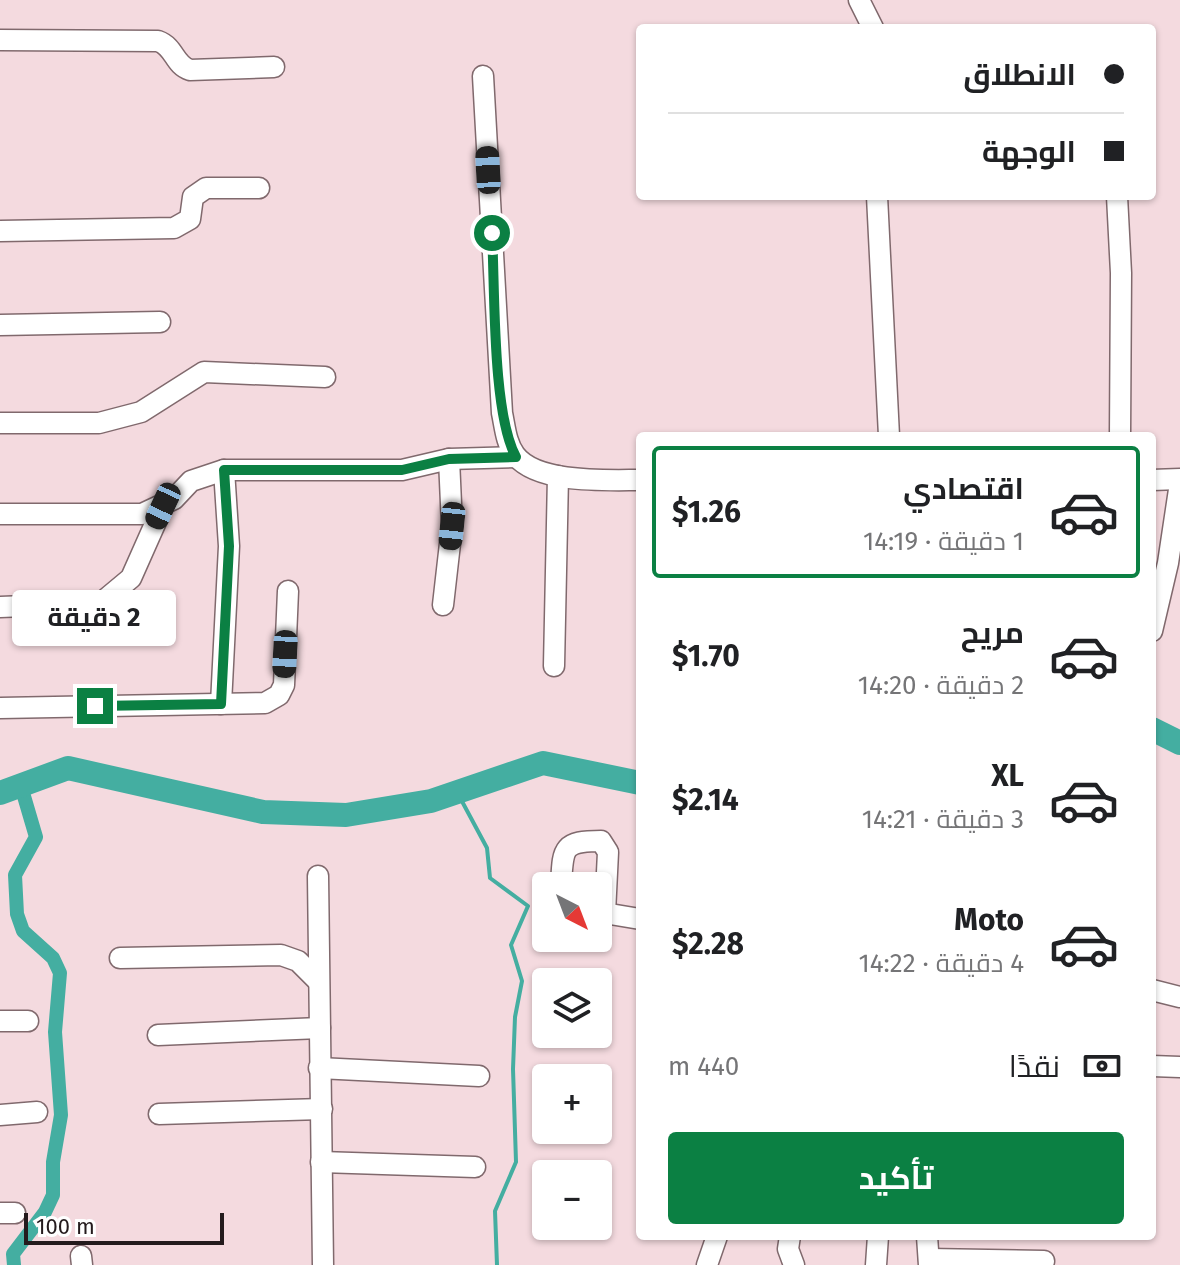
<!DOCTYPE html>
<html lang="ar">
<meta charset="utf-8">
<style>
body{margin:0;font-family:"Fira Sans",Cairo,sans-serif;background:#f6f6f6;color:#202124;direction:rtl;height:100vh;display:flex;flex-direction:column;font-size:30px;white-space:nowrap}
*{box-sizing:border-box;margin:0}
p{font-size:26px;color:#757577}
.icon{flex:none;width:44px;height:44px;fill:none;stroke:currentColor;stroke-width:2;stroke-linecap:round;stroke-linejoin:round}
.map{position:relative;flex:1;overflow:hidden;direction:ltr}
.panel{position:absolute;left:636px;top:432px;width:520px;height:808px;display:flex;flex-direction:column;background:#fff;border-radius:8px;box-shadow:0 2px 6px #0004;direction:rtl}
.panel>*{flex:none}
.hud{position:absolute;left:636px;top:24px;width:520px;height:176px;border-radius:8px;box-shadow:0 2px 6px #0004;direction:rtl;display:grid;align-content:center;height:176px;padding:0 32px;background:#fff}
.needle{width:52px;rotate:138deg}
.fabs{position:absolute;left:532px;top:872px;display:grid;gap:16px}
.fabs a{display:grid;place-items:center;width:80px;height:80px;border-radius:8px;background:#fff;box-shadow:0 2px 6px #0004;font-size:40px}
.scale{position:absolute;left:24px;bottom:20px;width:200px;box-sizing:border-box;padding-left:8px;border:4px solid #241b1d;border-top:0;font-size:22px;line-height:28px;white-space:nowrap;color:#241b1d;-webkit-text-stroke:6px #fff;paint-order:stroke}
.end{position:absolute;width:36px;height:36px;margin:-18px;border:10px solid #0b8043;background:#fff;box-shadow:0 0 0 4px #fff}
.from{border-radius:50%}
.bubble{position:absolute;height:56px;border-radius:8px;background:#fff;box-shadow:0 2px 6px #0004;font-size:26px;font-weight:700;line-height:56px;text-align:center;direction:rtl}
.car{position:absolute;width:24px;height:48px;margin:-24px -12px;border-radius:10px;box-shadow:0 0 6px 2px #0007;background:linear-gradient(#222 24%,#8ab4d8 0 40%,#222 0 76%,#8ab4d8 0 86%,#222 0)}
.hud b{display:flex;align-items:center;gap:28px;height:76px;font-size:30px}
.hud b+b{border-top:2px solid #e0e0e0}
.hud i{width:20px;height:20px;background:#202124}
ul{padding:14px 0 0;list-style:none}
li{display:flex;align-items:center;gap:24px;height:132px;margin:0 16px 12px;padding:0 16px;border:4px solid transparent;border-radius:8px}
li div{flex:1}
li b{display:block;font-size:30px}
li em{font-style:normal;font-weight:700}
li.current{border-color:#0b8043}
li>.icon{width:72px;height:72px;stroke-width:1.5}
.pay{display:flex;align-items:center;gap:20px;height:88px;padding:0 32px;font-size:30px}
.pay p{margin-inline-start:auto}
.primary-button{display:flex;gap:16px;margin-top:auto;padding:16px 32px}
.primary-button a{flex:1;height:92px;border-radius:8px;background:#0b8043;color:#fff;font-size:32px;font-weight:700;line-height:92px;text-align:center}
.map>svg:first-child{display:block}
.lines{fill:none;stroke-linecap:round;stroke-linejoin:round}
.stream{stroke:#44aea1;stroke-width:4}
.canal{stroke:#44aea1;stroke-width:14}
.river{stroke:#44aea1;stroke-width:24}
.minor-casing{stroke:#80696d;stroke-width:23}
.minor{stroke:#fff;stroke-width:20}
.route{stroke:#0b8043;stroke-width:10}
</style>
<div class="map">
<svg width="1180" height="1265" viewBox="0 0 1180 1265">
<rect width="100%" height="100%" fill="#f4dadf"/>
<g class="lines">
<polyline class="stream" points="457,792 487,848 490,878 528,906 511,945 522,981 515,1017 513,1069 516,1162 495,1211 497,1265"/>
<polyline class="canal" points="14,1265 13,1254 45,1212 53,1195 53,1162 61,1115 55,1032 60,973 53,958 23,931 17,914 15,875 36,837 21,786"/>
<g class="river">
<polyline points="1152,729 1180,743"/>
<polyline points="0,793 68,768 263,812 346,815 431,801 543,763 640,783"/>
</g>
<defs>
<g id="minor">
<polyline points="859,0 873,28"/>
<path d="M0,40L158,41C175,47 174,65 190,70L274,67"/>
<path d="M483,76L502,413C505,427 506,443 515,455C537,484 607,480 640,480"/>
<polyline points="877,196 889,436"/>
<polyline points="1117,196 1121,273 1120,436"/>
<polyline points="0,231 174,228 190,219 193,197 206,188 259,188"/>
<polyline points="0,325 160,322"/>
<polyline points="0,423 99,423 141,412 204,372 325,377"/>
<polyline points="1152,480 1180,479"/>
<polyline points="0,514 142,514 174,499 191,481 224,470 402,470 449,459 516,457"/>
<polyline points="443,605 452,526 449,459"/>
<polyline points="0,607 101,603 131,578 163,506"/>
<polyline points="1152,631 1168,563 1180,483"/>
<polyline points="554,666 558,476"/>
<polyline points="221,704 229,546 224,470"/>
<polyline points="0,708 265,703 279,695 284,685 288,591"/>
<polyline points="318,876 323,1265"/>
<path d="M561,886C563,849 561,841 601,841L608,852L605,913"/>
<polyline points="598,912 640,919"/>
<polyline points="120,958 281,955 298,961 318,981"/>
<polyline points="1152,990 1180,997"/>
<polyline points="0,1021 28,1021"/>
<polyline points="158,1035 320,1028"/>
<polyline points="1152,1066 1180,1067"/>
<polyline points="319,1068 479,1076"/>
<polyline points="159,1114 322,1109"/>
<polyline points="0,1115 37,1112"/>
<polyline points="321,1162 475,1167"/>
<polyline points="0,1213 15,1213"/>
<polyline points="790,1236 788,1249 794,1265"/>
<polyline points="927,1236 929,1265"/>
<polyline points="81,1256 82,1265"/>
<polyline points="929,1259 1044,1261"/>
<polyline points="707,1265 717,1236"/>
<polyline points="876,1265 878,1236"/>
</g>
</defs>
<use href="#minor" class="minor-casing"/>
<use href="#minor" class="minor"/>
</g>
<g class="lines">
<path class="route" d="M95,706L221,704L229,546L224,470H402L449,459L516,457C492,414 495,287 492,233"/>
</g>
</svg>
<div class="fabs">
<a><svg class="needle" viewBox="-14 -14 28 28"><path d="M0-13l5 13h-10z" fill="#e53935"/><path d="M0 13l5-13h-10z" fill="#757577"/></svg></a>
<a><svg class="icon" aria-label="layers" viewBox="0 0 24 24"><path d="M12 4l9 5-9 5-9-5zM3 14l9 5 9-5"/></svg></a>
<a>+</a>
<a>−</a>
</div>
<div class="scale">100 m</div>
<i class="end from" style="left:492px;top:233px"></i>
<i class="end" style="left:95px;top:706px"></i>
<div class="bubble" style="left:12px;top:590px;width:164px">2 دقيقة</div>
<i class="car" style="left:488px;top:170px;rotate:357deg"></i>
<i class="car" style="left:163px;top:506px;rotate:205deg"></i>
<i class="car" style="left:452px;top:526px;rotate:186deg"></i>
<i class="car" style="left:285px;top:654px;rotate:183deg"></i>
<div class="hud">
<b><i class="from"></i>الانطلاق</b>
<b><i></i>الوجهة</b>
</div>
<section class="panel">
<ul>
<li class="current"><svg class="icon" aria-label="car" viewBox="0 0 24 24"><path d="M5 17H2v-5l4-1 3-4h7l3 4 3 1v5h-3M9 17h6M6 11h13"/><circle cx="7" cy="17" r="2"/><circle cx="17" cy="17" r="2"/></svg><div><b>اقتصادي</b><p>1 دقيقة · 14:19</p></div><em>$1.26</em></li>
<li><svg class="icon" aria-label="car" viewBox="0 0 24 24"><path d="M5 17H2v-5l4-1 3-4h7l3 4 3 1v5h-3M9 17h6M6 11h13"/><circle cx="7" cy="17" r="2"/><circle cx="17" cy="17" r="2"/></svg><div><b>مريح</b><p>2 دقيقة · 14:20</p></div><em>$1.70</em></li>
<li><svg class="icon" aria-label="car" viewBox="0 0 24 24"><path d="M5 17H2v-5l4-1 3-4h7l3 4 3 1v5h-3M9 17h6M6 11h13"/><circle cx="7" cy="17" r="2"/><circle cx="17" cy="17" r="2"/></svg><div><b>XL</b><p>3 دقيقة · 14:21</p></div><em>$2.14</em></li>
<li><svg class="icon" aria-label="car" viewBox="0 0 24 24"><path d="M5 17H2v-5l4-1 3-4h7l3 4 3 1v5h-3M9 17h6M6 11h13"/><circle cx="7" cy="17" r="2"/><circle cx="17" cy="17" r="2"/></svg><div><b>Moto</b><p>4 دقيقة · 14:22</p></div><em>$2.28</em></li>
</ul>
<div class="pay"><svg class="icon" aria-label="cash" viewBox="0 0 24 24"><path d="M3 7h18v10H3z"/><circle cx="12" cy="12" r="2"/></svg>نقدًا<p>440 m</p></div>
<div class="primary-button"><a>تأكيد</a></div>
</section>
</div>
